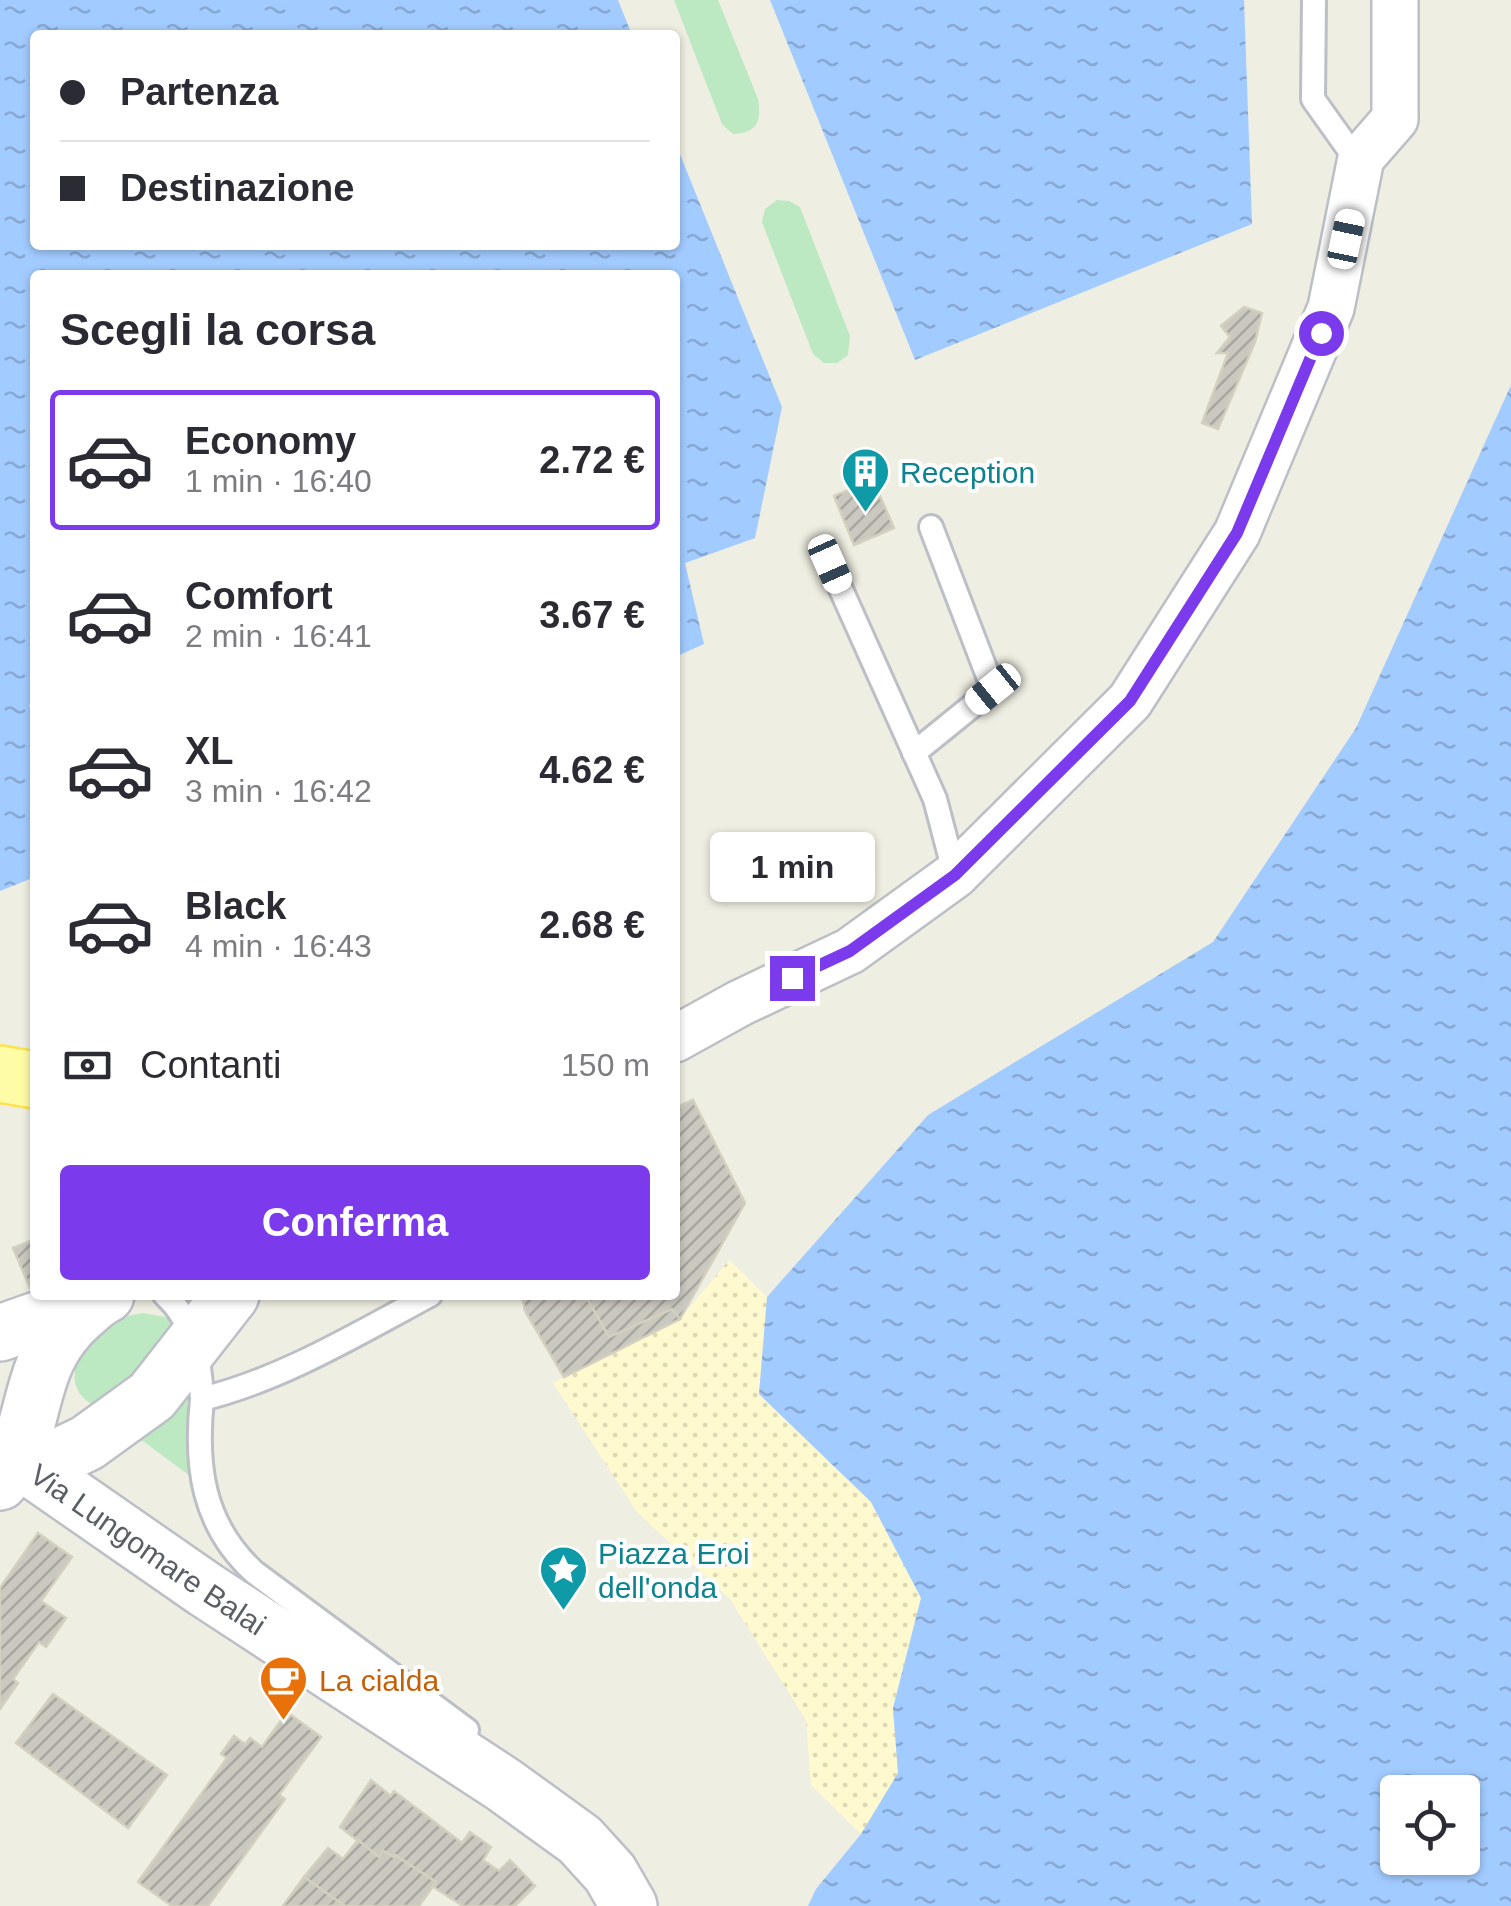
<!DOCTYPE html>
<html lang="it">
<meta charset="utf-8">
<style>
body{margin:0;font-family:Arial,sans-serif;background:#f2f2f3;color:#2b2b33;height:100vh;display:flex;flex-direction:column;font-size:38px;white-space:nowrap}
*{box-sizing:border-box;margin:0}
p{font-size:32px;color:#7c7c81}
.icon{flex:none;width:55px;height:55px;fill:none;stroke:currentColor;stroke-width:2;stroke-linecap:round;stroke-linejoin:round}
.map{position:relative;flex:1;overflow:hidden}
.side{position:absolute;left:30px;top:270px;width:650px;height:1030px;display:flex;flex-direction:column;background:#fff;border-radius:10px;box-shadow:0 2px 8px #0004}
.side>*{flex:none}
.guide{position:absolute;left:30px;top:30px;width:650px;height:220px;border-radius:10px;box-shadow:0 2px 8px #0004;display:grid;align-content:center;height:220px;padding:0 30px;background:#fff}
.fabs{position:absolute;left:1380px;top:1775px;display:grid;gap:20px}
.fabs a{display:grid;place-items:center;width:100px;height:100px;border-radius:10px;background:#fff;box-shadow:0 2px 8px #0004;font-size:50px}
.end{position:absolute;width:45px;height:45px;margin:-22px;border:12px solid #7c3aed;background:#fff;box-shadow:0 0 0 5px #fff}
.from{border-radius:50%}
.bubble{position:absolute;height:70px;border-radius:10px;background:#fff;box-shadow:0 2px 8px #0004;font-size:32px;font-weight:700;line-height:70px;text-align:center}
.car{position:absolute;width:30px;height:60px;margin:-30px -15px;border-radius:12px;box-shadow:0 0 8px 2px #0007;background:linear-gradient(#fff 24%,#345 0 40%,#fff 0 76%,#345 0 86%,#fff 0)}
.guide b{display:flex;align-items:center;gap:35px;height:95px;font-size:38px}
.guide b+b{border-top:2px solid #e1e1e2}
.guide i{width:25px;height:25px;background:#2b2b33}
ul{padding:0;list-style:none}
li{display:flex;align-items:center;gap:30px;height:140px;margin:0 20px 15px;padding:0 10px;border:5px solid transparent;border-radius:10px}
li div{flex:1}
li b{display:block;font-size:38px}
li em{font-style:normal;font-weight:700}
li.active{border-color:#7c3aed}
li>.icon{width:90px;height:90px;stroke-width:1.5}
h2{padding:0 30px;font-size:45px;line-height:120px}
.pay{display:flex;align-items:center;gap:25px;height:110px;padding:0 30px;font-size:38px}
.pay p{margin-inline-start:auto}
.primary-button{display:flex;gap:20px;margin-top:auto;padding:20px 30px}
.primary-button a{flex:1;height:115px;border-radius:10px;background:#7c3aed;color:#fff;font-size:40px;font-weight:700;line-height:115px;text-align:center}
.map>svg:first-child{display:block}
.grass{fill:#bce9c1}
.sand{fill:url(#sand-dots)}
.water{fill:url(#water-ripples);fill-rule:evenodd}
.building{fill:url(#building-hatch);stroke:#d4d0c0;stroke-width:2.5}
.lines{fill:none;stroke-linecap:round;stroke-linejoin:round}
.lane-casing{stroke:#bcbfc5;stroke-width:28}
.street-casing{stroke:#bcbfc5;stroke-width:50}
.secondary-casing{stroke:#bdbfc7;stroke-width:60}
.primary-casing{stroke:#ffe34b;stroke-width:60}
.lane{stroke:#fff;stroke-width:22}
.street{stroke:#fff;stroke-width:45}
.secondary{stroke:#fff;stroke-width:55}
.primary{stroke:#fffca7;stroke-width:55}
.route{stroke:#7c3aed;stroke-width:12}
.labels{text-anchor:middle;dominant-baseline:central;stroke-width:8;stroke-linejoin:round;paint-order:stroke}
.culture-label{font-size:30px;fill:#0d838f;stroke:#fff;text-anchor:start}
.street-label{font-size:30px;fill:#5a5e65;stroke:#fff}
.food-label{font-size:30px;fill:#c56008;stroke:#fff;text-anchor:start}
</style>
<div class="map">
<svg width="1511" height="1906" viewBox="0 0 1511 1906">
<defs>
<pattern id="sand-dots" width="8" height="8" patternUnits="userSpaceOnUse" patternTransform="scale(2.5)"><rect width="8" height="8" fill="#fef9ce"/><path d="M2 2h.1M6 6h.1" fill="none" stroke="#dcd8b4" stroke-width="1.8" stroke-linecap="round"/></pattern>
<pattern id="water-ripples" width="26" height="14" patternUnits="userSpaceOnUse" patternTransform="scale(2.5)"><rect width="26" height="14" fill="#a2cbff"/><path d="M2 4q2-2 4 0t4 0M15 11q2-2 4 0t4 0" fill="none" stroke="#87a8d2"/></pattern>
<pattern id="building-hatch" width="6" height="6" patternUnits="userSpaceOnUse" patternTransform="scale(2.5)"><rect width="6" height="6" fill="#cac8bf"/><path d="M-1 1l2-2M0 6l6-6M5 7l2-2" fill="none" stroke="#a7a69f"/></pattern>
</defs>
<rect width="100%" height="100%" fill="#efeee2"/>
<g class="grass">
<path d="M674,0H718L758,99C762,121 757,133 733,134L722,124Z"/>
<polygon points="777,200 789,201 800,207 850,336 848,355 837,363 824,363 813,354 762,222 765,209"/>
<path d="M143,1313L165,1317L174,1325L172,1344L99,1408C50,1387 84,1334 119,1319C127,1316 135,1314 143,1313Z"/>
<polygon points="188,1379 187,1425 197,1481 136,1436"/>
</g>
<polygon class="sand" points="729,1260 767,1297 759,1394 871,1502 921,1598 893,1708 898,1773 861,1834 811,1785 806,1720 730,1599 637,1512 553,1383 680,1319"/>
<g class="water">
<polygon points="0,0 618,0 632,35 35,35 35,245 675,245 675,142 782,407 755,538 685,563 704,644 675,657 675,275 35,275 35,702 29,705 35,721 35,877 0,891"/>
<polygon points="770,0 1244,0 1252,224 915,360"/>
<path d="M1511,385V1906H808L816,1889L861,1834L898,1773L893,1708L921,1598L871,1502L759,1394L767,1297L928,1115L1213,942L1356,728ZM1462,1792V1858H1398V1792Z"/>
</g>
<g class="building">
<polygon points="1244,307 1262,313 1255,342 1218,429 1202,423 1228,353 1217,353 1230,337 1221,326"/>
<polygon points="873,480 894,528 854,545 834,496"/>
<polygon points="693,1100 745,1203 680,1319 609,1337 585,1295 675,1295 675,1108"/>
<polygon points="35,1239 35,1286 30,1288 13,1248"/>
<polygon points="522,1295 585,1295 609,1337 672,1309 680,1319 564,1377 525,1311"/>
<polygon points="38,1533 72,1557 41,1601 66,1618 46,1647 39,1642 13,1679 18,1683 0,1709 0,1588"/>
<polygon points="53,1694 167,1775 128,1828 16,1743"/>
<polygon points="287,1712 321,1737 279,1795 285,1799 208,1906 172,1906 138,1882 227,1758 221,1754 234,1736 245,1744 250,1738 262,1747"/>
<polygon points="371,1780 391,1796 394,1791 462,1843 470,1832 491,1847 483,1860 499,1871 510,1860 535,1886 515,1906 463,1906 432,1886 436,1882 395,1855 394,1857 383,1851 379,1857 340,1827"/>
<polygon points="358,1840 379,1857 383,1851 394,1857 395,1855 436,1882 419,1906 345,1906 304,1877 328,1848 343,1859"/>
<polygon points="304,1877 345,1906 283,1906"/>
</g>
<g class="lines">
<defs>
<g id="lane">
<polyline points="1314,0 1313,99 1350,151 1361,158"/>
<polyline points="830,565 935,799 955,875"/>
<polyline points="914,753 993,689 931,527"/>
<path d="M165,1295C194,1321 200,1361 202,1399"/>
<path d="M430,1295C357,1334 283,1379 202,1399C195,1465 202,1524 254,1572L467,1730"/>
</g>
<polyline id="street" points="675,1039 740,1003 850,951 955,875 1130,701 1237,533 1331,308 1361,158 1395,119 1395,0"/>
<g id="secondary">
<polyline points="0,1333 91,1301"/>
<path id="s1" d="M0,1447L206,1590L504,1785L580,1840L610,1873L629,1906"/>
<polyline points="17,1458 62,1455 87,1443 152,1396 231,1295"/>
<path d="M0,1482C42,1427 21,1367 81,1314C89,1307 96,1300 106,1295"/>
</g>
<polyline id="primary" points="0,1074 35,1080"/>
</defs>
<use href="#lane" class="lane-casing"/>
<use href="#street" class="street-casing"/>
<use href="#secondary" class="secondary-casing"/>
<use href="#primary" class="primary-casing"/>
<use href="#lane" class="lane"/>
<use href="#street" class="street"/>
<use href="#secondary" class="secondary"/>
<use href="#primary" class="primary"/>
</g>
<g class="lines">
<polyline class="route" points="792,978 850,951 955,875 1130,701 1237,533 1321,333"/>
</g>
<defs>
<symbol id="building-pin" viewBox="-11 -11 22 30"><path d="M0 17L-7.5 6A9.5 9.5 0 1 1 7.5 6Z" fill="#0f9aa8" stroke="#fff"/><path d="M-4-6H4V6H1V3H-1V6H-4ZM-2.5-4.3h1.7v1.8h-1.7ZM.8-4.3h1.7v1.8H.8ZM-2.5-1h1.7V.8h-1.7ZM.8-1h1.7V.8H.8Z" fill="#fff"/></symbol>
<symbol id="sight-pin" viewBox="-11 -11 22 30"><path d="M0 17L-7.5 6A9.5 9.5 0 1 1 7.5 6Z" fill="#0f9aa8" stroke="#fff"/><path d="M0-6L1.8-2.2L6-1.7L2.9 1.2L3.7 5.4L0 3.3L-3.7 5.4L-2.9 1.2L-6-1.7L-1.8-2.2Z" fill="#fff"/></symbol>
<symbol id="cafe-pin" viewBox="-11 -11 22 30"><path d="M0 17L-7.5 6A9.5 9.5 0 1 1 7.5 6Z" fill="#e8710a" stroke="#fff"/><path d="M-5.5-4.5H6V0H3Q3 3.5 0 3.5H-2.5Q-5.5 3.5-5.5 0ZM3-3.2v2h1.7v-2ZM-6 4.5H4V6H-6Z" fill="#fff"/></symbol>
</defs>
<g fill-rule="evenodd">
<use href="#building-pin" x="838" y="444" width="55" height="75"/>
<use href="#sight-pin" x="536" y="1542" width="55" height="75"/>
<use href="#cafe-pin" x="256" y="1652" width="55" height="75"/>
</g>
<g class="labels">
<g class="culture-label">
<text x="900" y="472">Reception</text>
<text x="598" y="1553">Piazza Eroi<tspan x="598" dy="34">dell'onda</tspan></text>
</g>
<g class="street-label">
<text stroke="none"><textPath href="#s1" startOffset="180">Via Lungomare Balai</textPath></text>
</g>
<g class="food-label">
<text x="319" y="1680">La cialda</text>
</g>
</g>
</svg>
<div class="fabs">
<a><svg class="icon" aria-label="locate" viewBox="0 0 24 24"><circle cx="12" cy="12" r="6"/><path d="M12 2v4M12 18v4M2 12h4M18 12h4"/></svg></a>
</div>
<i class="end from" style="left:1321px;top:333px"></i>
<i class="end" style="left:792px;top:978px"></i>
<div class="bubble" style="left:710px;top:832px;width:165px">1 min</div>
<i class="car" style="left:1346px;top:239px;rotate:12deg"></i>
<i class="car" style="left:830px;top:564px;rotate:156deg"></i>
<i class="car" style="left:993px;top:689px;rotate:231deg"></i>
<div class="guide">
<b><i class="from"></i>Partenza</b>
<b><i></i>Destinazione</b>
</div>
<section class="side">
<h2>Scegli la corsa</h2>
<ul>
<li class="active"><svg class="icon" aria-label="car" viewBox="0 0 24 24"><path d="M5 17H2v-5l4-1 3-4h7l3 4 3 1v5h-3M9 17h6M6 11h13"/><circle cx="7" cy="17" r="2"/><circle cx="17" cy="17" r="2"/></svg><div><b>Economy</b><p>1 min · 16:40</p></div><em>2.72 €</em></li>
<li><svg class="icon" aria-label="car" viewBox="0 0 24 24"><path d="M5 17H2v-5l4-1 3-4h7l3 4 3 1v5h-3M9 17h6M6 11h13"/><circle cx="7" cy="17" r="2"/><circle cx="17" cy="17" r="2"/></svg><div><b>Comfort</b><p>2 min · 16:41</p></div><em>3.67 €</em></li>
<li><svg class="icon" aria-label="car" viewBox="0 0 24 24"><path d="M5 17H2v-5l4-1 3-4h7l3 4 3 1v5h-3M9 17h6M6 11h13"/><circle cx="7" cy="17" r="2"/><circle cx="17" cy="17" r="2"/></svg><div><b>XL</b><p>3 min · 16:42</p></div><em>4.62 €</em></li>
<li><svg class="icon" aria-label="car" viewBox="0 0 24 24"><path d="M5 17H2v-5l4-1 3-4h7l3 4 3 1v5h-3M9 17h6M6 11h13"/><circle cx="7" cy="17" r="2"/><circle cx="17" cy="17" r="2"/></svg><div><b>Black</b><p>4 min · 16:43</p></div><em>2.68 €</em></li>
</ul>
<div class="pay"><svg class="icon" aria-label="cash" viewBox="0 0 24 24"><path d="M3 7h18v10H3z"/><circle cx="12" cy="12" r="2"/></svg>Contanti<p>150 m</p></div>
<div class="primary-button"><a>Conferma</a></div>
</section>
</div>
